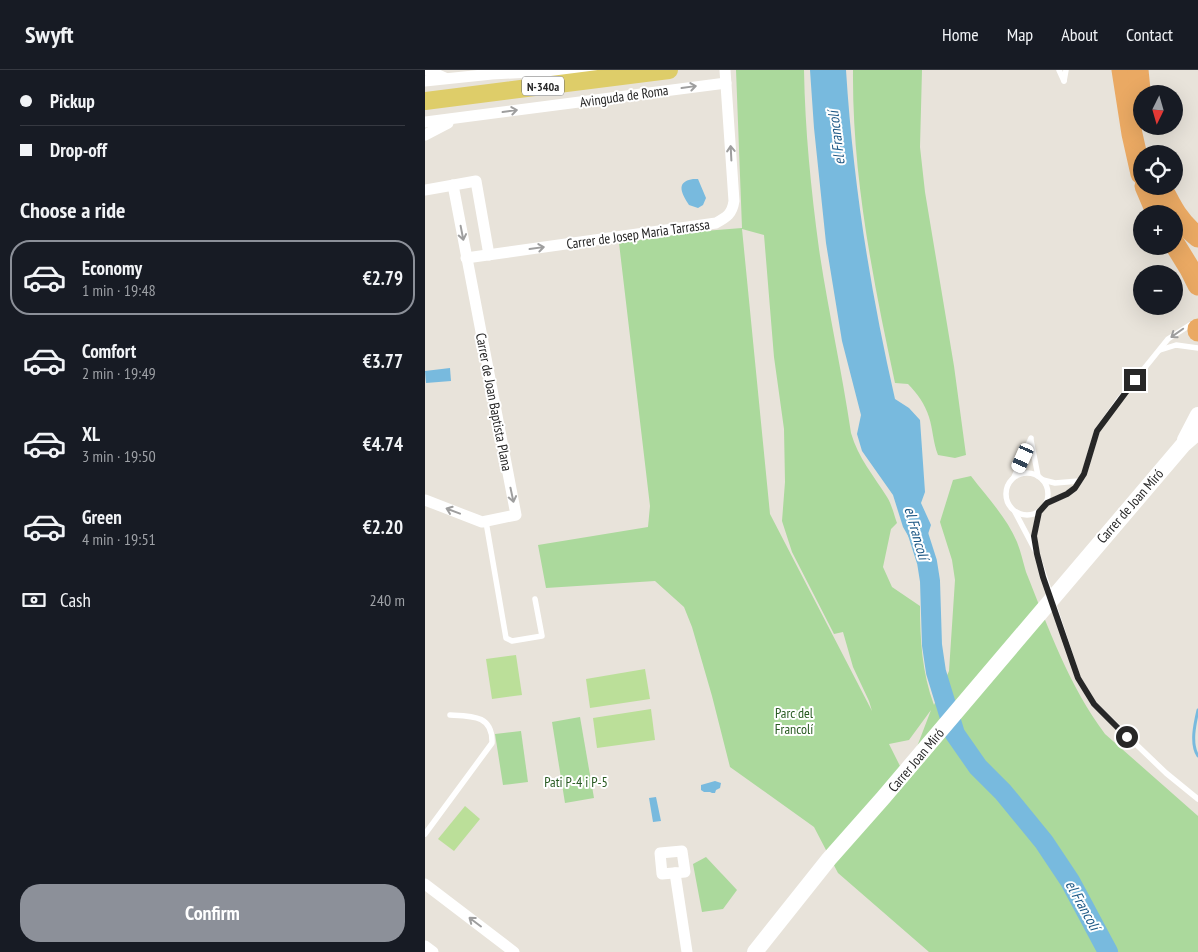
<!DOCTYPE html>
<meta charset="utf-8">
<style>
body{margin:0;font-family:"PT Sans Narrow",sans-serif;background:#242831;color:#f1f3f6;height:100vh;display:flex;flex-direction:column;font-size:19px;white-space:nowrap}
*{box-sizing:border-box;margin:0}
p{font-size:16px;color:#9ea1a6}
.icon{flex:none;width:28px;height:28px;fill:none;stroke:currentColor;stroke-width:2;stroke-linecap:round;stroke-linejoin:round}
.map{position:relative;flex:1;overflow:hidden}
.drawer{display:flex;flex-direction:column;background:#171b24;width:425px}
.drawer>*{flex:none}
.top-card{display:grid;align-content:center;height:110px;padding:0 20px;background:#171b24}
.needle{width:32px;rotate:185deg}
.controls{position:absolute;left:708px;top:15px;display:grid;gap:10px}
.controls a{display:grid;place-items:center;width:50px;height:50px;border-radius:50%;background:#171b24;box-shadow:0 5px 20px #0002;font-size:25px}
.end{position:absolute;width:22px;height:22px;margin:-11px;border:6px solid #272727;background:#fff;box-shadow:0 0 0 2px #fff}
.from{border-radius:50%}
.car{position:absolute;width:15px;height:30px;margin:-15px -8px;border-radius:6px;box-shadow:0 0 4px 1px #0007;background:linear-gradient(#fff 24%,#345 0 40%,#fff 0 76%,#345 0 86%,#fff 0)}
.top-card b{display:flex;align-items:center;gap:18px;height:48px;font-size:19px}
.top-card b+b{border-top:1px solid #363941}
.top-card i{width:12px;height:12px;background:#f1f3f6}
ul{padding:0;list-style:none}
li{display:flex;align-items:center;gap:15px;height:75px;margin:0 10px 8px;padding:0 10px;border:2px solid transparent;border-radius:20px}
li div{flex:1}
li b{display:block;font-size:19px}
li em{font-style:normal;font-weight:700}
li.active{border-color:#8c9099}
li>.icon{width:45px;height:45px;stroke-width:1.5}
h2{padding:0 20px;font-size:22px;line-height:60px}
.pay{display:flex;align-items:center;gap:12px;height:55px;padding:0 20px;font-size:19px}
.pay p{margin-inline-start:auto}
.button{display:flex;gap:10px;margin-top:auto;padding:10px 20px}
.button a{flex:1;height:58px;border-radius:20px;background:#8c9099;color:#fff;font-size:20px;font-weight:700;line-height:58px;text-align:center}
header{display:flex;align-items:center;gap:30px;box-sizing:border-box;height:70px;padding:0 25px;background:#171b24;border-bottom:1px solid #363941}
header strong{font-size:24px}
nav{display:flex;gap:28px;margin-inline-start:auto;font-size:18px}
main{display:flex;flex:1;min-height:0}
.map>svg:first-child{display:block}
.green{fill:#abd99c;fill-rule:evenodd}
.pitch{fill:#bbdf99}
.water{fill:#78bade}
.lines{fill:none;stroke-linecap:round;stroke-linejoin:round}
.stream{stroke:#78bade;stroke-width:3}
.river{stroke:#78bade;stroke-width:20}
.lane{stroke:#fff;stroke-width:5.5}
.street{stroke:#fff;stroke-width:11}
.secondary{stroke:#fff;stroke-width:16}
.primary{stroke:#decd69;stroke-width:18}
.highway{stroke:#eaa963;stroke-width:21}
.oneway{stroke:#9e9e9e}
.route{stroke:#272727;stroke-width:6}
.labels{text-anchor:middle;dominant-baseline:central;stroke-width:4;stroke-linejoin:round;paint-order:stroke}
.shield{fill:#fff;stroke:#686868;stroke-width:1}
.shield-label{font-size:12px;font-weight:bold;fill:#272727}
.street-label{font-size:14px;fill:#272727;stroke:#fff}
.park-label{font-size:14px;fill:#285a21;stroke:#fff}
.water-label{font-size:15px;font-style:italic;fill:#1d5885;stroke:#fff}
</style>
<header>
<strong>Swyft</strong>
<nav><a>Home</a><a>Map</a><a>About</a><a>Contact</a></nav>
</header>
<main>
<section class="drawer">
<div class="top-card">
<b><i class="from"></i>Pickup</b>
<b><i></i>Drop-off</b>
</div>
<h2>Choose a ride</h2>
<ul>
<li class="active"><svg class="icon" aria-label="car" viewBox="0 0 24 24"><path d="M5 17H2v-5l4-1 3-4h7l3 4 3 1v5h-3M9 17h6M6 11h13"/><circle cx="7" cy="17" r="2"/><circle cx="17" cy="17" r="2"/></svg><div><b>Economy</b><p>1 min · 19:48</p></div><em>€2.79</em></li>
<li><svg class="icon" aria-label="car" viewBox="0 0 24 24"><path d="M5 17H2v-5l4-1 3-4h7l3 4 3 1v5h-3M9 17h6M6 11h13"/><circle cx="7" cy="17" r="2"/><circle cx="17" cy="17" r="2"/></svg><div><b>Comfort</b><p>2 min · 19:49</p></div><em>€3.77</em></li>
<li><svg class="icon" aria-label="car" viewBox="0 0 24 24"><path d="M5 17H2v-5l4-1 3-4h7l3 4 3 1v5h-3M9 17h6M6 11h13"/><circle cx="7" cy="17" r="2"/><circle cx="17" cy="17" r="2"/></svg><div><b>XL</b><p>3 min · 19:50</p></div><em>€4.74</em></li>
<li><svg class="icon" aria-label="car" viewBox="0 0 24 24"><path d="M5 17H2v-5l4-1 3-4h7l3 4 3 1v5h-3M9 17h6M6 11h13"/><circle cx="7" cy="17" r="2"/><circle cx="17" cy="17" r="2"/></svg><div><b>Green</b><p>4 min · 19:51</p></div><em>€2.20</em></li>
</ul>
<div class="pay"><svg class="icon" aria-label="cash" viewBox="0 0 24 24"><path d="M3 7h18v10H3z"/><circle cx="12" cy="12" r="2"/></svg>Cash<p>240 m</p></div>
<div class="button"><a>Confirm</a></div>
</section>
<div class="map">
<svg width="773" height="882" viewBox="0 0 773 882">
<rect width="100%" height="100%" fill="#e8e3da"/>
<g class="green">
<path d="M311,0H379C380,60 386,119 394,179C403,240 417,301 426,363C433,388 449,406 462,427C467,435 469,445 472,453L466,459L458,497L467,517L495,536C495,570 497,603 509,635L524,601L530,510L527,490L515,452L528,410L546,406C562,427 582,448 592,472C596,482 598,492 601,502C623,557 644,616 680,664L773,746V882H504L413,803L389,757L305,697L287,626L267,557L259,537L230,511L121,518L113,475L223,457L225,436L194,173L279,161L317,158ZM317,159L339,165L349,287L359,359L360,412L357,451L367,482L409,564L418,562L428,597L444,631L447,641L345,444ZM506,640L490,682L475,696L464,674L484,670Z"/>
<path d="M428,0H497L495,77L500,122L529,296L541,385L530,388L513,385C508,372 508,360 504,347C500,334 492,323 483,314L470,313C448,210 427,106 428,0Z"/>
<polygon points="155,647 169,728 140,733 127,652"/>
<polygon points="96,661 103,712 78,715 70,664"/>
<polygon points="281,787 312,820 298,839 277,842 268,794"/>
</g>
<g class="pitch">
<polygon points="91,585 97,625 67,629 61,589"/>
<polygon points="220,599 225,629 165,638 161,609"/>
<polygon points="226,639 230,670 172,678 168,648"/>
<polygon points="40,736 55,749 29,781 13,769"/>
</g>
<g class="water">
<path d="M385,0H421C428,111 445,220 470,329L484,338L495,350L500,422L496,433L506,455L503,464L485,469L478,457L468,425L437,381L432,364L436,345L417,271L401,173L389,58Z"/>
<path d="M268,109H273L281,128L278,135L273,138L264,135C258,125 249,112 268,109Z"/>
<polygon points="25,298 26,311 1,313 0,301"/>
<polygon points="290,711 296,713 295,718 291,720 290,723 287,723 285,722 279,722 276,720 276,715"/>
<polygon points="231,727 236,751 228,752 224,728"/>
</g>
<g class="lines">
<path class="stream" d="M773,640C770,653 765,674 773,686"/>
<polyline class="river" points="486,442 502,492 505,511 507,575 511,602 530,664 553,697 578,722 619,772 645,811 683,882"/>
<g class="lane">
<polyline points="634,0 639,11"/>
<polyline points="639,11 641,0"/>
<polyline points="735,280 751,275 773,278"/>
<polyline points="606,370 613,406"/>
<circle cx="602" cy="424" r="21"/>
<polyline points="589,407 606,368"/>
<polyline points="618,410 630,413 654,411"/>
<polyline points="622,433 642,424 650,418 659,404 672,361 693,331 743,269 768,253"/>
<polyline points="590,442 610,480"/>
<polyline points="614,442 609,466 612,484 653,608 669,634 741,703 773,729"/>
<polyline points="61,452 81,568 87,571 117,566 110,529"/>
<path d="M0,764L67,673C68,645 47,646 25,645"/>
</g>
<g class="street">
<polyline points="2,0 20,8"/>
<polyline points="148,0 186,0"/>
<polyline points="0,11 67,4 144,0"/>
<polyline points="0,52 301,13"/>
<polyline points="0,65 23,53"/>
<polyline points="0,120 51,111 64,185"/>
<path d="M41,188L291,153C302,147 307,144 309,131L300,0"/>
<polyline points="0,430 57,452 91,445 28,115"/>
<polygon points="257,781 260,802 237,804 235,783"/>
<polyline points="250,803 262,882"/>
<polyline points="0,814 89,882"/>
<polyline points="0,876 8,882"/>
</g>
<g class="secondary">
<polyline points="760,370 773,345"/>
<polyline points="330,882 404,789 458,728 758,375 773,362"/>
</g>
<polyline class="primary" points="0,31 244,0"/>
<g class="highway">
<polyline points="697,0 707,64 716,104"/>
<polyline points="713,0 716,30"/>
<polyline points="720,116 732,144"/>
<path d="M736,116C747,138 754,152 773,167"/>
<polyline points="749,173 765,199 773,215"/>
<polyline points="773,259 773,261"/>
</g>
</g>
<defs><path id="oneway-shaft" d="M-6 0H5M1.5-3L5.5 0L1.5 3" fill="none" stroke-width="1.6" stroke-linecap="round" stroke-linejoin="round" transform="scale(1.25)"/></defs>
<g class="oneway">
<use href="#oneway-shaft" transform="translate(264 17) rotate(-8)"/>
<use href="#oneway-shaft" transform="translate(85 41) rotate(-8)"/>
<use href="#oneway-shaft" transform="translate(306 83) rotate(-93)"/>
<use href="#oneway-shaft" transform="translate(37 163) rotate(79)"/>
<use href="#oneway-shaft" transform="translate(112 178) rotate(-8)"/>
<use href="#oneway-shaft" transform="translate(752 263) rotate(145)"/>
<use href="#oneway-shaft" transform="translate(87 425) rotate(78)"/>
<use href="#oneway-shaft" transform="translate(28 441) rotate(-159)"/>
<use href="#oneway-shaft" transform="translate(50 852) rotate(-143)"/>
</g>
<g class="lines">
<polyline class="route" points="702,667 669,634 653,608 618,507 612,484 609,466 614,442 622,433 642,424 650,418 659,404 672,361 710,310"/>
</g>
<g class="labels">
<rect class="shield" x="97" y="6.5" width="42" height="19" rx="4"/>
<g class="shield-label">
<text x="118" y="16">N-340a</text>
</g>
<g class="street-label">
<text transform="translate(199 26) rotate(-8)">Avinguda de Roma</text>
<text transform="translate(213 164) rotate(-8)">Carrer de Josep Maria Tarrassa</text>
<text transform="translate(69 332) rotate(79)">Carrer de Joan Baptista Plana</text>
<text transform="translate(705 436) rotate(-49)">Carrer de Joan Miró</text>
<text transform="translate(491 690) rotate(-50)">Carrer Joan Miró</text>
</g>
<g class="park-label">
<text x="369" y="643">Parc del<tspan x="369" dy="16">Francolí</tspan></text>
<text x="151" y="712">Pati P-4 i P-5</text>
</g>
<g class="water-label">
<text transform="translate(411 68) rotate(-97)">el Francolí</text>
<text transform="translate(492 463) rotate(74)">el Francolí</text>
<text transform="translate(658 835) rotate(61)">el Francolí</text>
</g>
</g>
</svg>
<div class="controls">
<a><svg class="needle" viewBox="-14 -14 28 28"><path d="M0-13l5 13h-10z" fill="#e53935"/><path d="M0 13l5-13h-10z" fill="#9ea1a6"/></svg></a>
<a><svg class="icon" aria-label="locate" viewBox="0 0 24 24"><circle cx="12" cy="12" r="6"/><path d="M12 2v4M12 18v4M2 12h4M18 12h4"/></svg></a>
<a>+</a>
<a>−</a>
</div>
<i class="end from" style="left:702px;top:667px"></i>
<i class="end" style="left:710px;top:310px"></i>
<i class="car" style="left:598px;top:388px;rotate:204deg"></i>
</div>
</main>
